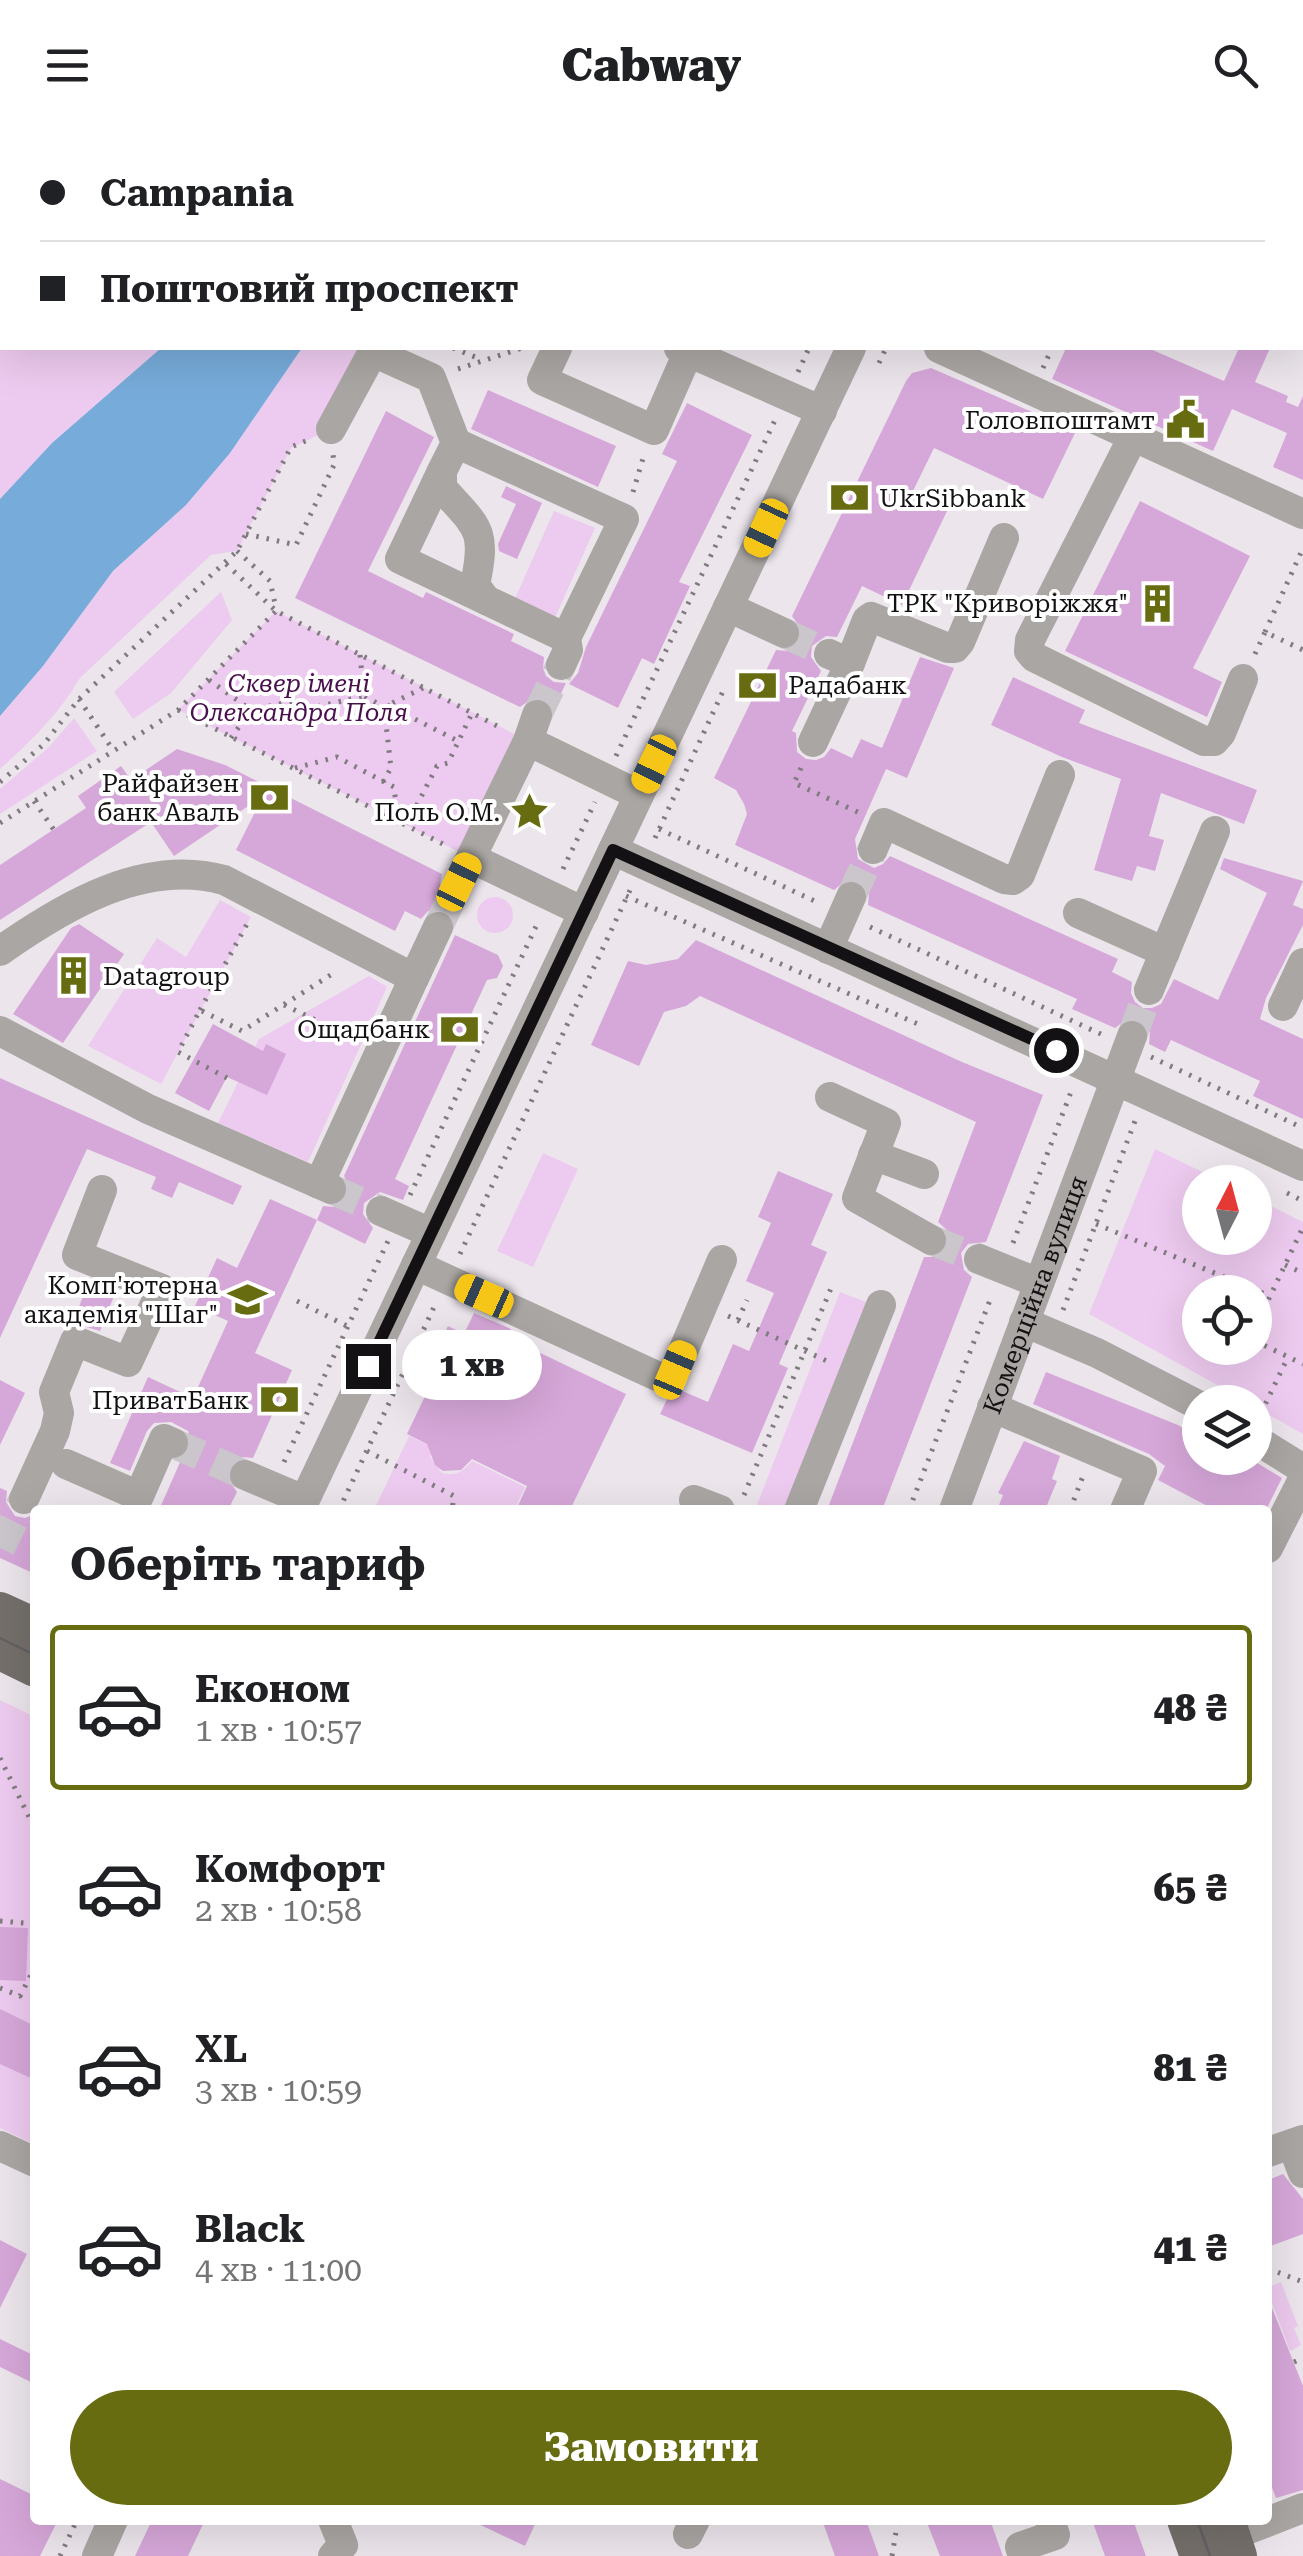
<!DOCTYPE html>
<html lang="uk">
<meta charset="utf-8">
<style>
body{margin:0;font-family:"Roboto Serif",serif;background:#f6f6f6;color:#202124;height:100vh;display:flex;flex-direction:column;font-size:38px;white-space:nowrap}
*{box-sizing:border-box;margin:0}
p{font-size:32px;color:#757577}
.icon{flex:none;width:55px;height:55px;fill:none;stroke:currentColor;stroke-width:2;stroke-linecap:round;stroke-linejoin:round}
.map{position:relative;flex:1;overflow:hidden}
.sheet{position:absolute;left:30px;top:1375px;width:1242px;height:1020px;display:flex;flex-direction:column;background:#fff;border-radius:10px;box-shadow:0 10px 40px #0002}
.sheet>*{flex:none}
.top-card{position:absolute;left:0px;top:0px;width:1305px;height:220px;box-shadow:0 10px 40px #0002;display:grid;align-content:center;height:220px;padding:0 40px;background:#fff}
.needle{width:65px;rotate:6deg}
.tools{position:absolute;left:1182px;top:1035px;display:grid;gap:20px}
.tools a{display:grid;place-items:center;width:90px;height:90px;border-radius:50%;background:#fff;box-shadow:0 10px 40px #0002;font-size:50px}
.end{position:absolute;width:45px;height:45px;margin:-22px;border:12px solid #131113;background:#fff;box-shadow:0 0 0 5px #fff}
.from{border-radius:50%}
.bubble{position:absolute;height:70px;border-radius:35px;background:#fff;box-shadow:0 10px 40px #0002;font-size:32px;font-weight:800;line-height:70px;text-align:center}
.car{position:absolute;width:30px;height:60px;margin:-30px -15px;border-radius:12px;box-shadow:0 0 8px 2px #0007;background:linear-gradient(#f5c518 24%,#345 0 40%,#f5c518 0 76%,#345 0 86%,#f5c518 0)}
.top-card b{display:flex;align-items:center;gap:35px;height:95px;font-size:38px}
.top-card b+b{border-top:2px solid #e0e0e0}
.top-card i{width:25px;height:25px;background:#202124}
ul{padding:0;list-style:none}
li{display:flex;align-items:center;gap:30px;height:165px;margin:0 20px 15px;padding:0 20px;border:5px solid transparent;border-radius:10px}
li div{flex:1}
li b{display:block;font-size:38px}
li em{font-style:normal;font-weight:800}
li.active{border-color:#676c10}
li>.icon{width:90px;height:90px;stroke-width:1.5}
h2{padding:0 40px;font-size:45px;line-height:120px}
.action{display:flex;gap:20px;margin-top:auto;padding:20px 40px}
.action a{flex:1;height:115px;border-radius:60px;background:#676c10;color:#fff;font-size:40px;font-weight:800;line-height:115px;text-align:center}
header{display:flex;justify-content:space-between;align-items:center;height:130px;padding:0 40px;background:#fff;font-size:45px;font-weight:800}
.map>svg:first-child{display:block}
.green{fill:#edcaef;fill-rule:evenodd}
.water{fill:#77abd9}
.building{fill:#d6a7d9}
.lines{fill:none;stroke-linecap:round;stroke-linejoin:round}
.minor-tunnel{stroke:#cbc6cb;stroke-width:30;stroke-dasharray:30 15;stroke-linecap:butt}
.path{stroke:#7f7b7f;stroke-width:5;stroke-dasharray:2.5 8;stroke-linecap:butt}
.minor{stroke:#a9a6a3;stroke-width:30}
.major{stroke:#746f6a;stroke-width:38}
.tram{stroke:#646064;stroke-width:2.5}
.route{stroke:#131113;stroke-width:12}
.labels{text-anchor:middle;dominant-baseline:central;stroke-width:8;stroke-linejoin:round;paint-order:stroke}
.poi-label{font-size:25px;fill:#131113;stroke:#fff;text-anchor:end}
.park-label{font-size:25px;font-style:italic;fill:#49104d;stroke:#fff}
.street-label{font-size:25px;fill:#131113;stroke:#fff}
</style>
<header><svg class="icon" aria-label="menu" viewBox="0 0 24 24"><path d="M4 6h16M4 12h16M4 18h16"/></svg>Cabway<svg class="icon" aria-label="search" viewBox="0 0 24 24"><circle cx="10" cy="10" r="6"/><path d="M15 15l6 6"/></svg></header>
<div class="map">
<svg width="1303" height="2426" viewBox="0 0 1303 2426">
<rect width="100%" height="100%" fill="#ece6ec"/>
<g class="green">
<polygon points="0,0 277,0 2,2 2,218 161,218 52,313 0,369"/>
<path d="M302,218H369L325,302L291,318L237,421L211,425L80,548C59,584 31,611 0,639V586L43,536L113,441L186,375L230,323Z"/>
<polygon points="554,381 595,398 553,492 513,473"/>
<polygon points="221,462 232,490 171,563 133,589 114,562"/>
<polygon points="276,481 528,611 471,728 178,580"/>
<polygon points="74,588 97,621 0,684 0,659 48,618"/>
<circle cx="495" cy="785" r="18"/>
<polygon points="220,770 251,787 161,954 88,916 157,808 186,827"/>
<polygon points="369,846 387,857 308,1032 218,993 259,909"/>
<path d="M1155,1019L1223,1052H1200V1108H1255V1068L1303,1092V1304L1255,1277V1272H1248L1089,1184ZM1255,1162V1218H1200V1162Z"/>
<polygon points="543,1023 578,1039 533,1137 497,1121"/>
<polygon points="840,1162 871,1174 790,1380 755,1380"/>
<path d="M409,1306L432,1317L430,1327L442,1343C457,1346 462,1342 472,1331L525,1357L514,1380H374Z"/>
<polygon points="0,1570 35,1587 35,2015 0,1998"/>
<polygon points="1281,2152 1298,2196 1294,2198 1301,2215 1290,2221 1268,2162 1268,2157"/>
</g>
<polygon class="water" points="161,218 302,218 230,323 186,375 113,441 43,536 0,586 0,369 52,313"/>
<g class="building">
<polygon points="1066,218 1148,218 1224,251 1239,218 1270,218 1255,252 1288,266 1286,272 1298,277 1303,266 1303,350 1273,337 1287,303 1232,279 1213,321 1052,249"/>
<polygon points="931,238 1076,301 1043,369 934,318 912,363 948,379 902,475 862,456 837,507 826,506 812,516 811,527 821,541 792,601 796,603 797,622 806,629 816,630 824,627 831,618 852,628 861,609 882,618 920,527 954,538 907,648 886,639 855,709 858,729 874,738 883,734 890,726 1118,829 1112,842 1132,852 1131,863 1135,872 1143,878 1152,878 1161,874 1174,849 1218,870 1267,763 1220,739 1224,728 1303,751 1293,775 1303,779 1303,795 1266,868 1260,889 1303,909 1303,989 1253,966 1260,951 1171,910 1165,922 1149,914 1150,902 1139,889 1128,888 1115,898 1072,879 1077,869 868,775 869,764 859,750 848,749 834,760 735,715 747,684 744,674 736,660 714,648 776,520 787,521 800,512 802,500 792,486 906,251 912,243"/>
<polygon points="488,260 616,316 598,357 471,299"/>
<polygon points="687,273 752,305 679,452 690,456 654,534 642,528 618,578 569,554 578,543 586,517 677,331 662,324"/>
<polygon points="386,281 434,307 368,441 423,468 426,462 514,504 511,511 544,527 543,538 546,546 554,552 566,553 554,578 544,568 534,567 520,577 295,468"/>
<polygon points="506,356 542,373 517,429 499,421 498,414 516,374 501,367"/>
<polygon points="1140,371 1250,426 1193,538 1222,552 1207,587 1065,521"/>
<polygon points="1013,547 1085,580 1079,593 1257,660 1244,694 1161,663 1149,706 1164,710 1155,741 1137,736 1132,751 1094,740 1121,649 1062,627 991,595"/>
<polygon points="177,619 225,635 442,744 440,754 444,763 452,769 466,769 455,791 445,780 428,781 421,789 405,781 395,801 236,720 263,666 174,726 151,692 0,790 0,735 86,678 78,666 121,636 131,650"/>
<polygon points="79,794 124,824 63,913 13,884 71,798"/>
<polygon points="455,805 498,825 503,836 497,848 487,850 395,1049 409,1056 403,1070 380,1062 364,1073 363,1084 373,1098 365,1114 317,1090 323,1076 334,1077 348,1067 349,1056 344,1046"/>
<polygon points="696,810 962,932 1043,965 986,1112 968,1114 961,1123 964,1140 972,1147 882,1380 827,1380 924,1127 940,1127 948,1118 948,1101 938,1092 976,992 700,866 686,876 664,882 639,936 591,915 628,831 646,835 678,829"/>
<polygon points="213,894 263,921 266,914 286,924 267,965 227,947 209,981 175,963"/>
<polygon points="0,948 242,1056 233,1075 179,1052 172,1068 151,1059 156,1047 87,1019 0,1208"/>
<polygon points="778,1041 833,1064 811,1115 827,1122 779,1234 788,1238 752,1323 660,1284 669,1265 680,1260 708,1272 733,1214 749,1221 774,1163 746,1151 771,1093 758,1087"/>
<polygon points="270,1069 317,1090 255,1223 292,1240 253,1328 242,1327 228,1337 227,1348 237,1362 228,1380 159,1380 181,1330 190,1320 191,1310 188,1301 171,1292 154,1293 147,1301 130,1341 110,1333 148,1247 193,1268 228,1191 195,1176 217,1128 237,1138"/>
<polygon points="89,1150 116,1161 100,1201 73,1193"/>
<polygon points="474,1183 511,1199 507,1207 626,1264 570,1380 516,1380 527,1356 472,1329 461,1340 443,1341 435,1335 427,1314 407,1304 426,1264 418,1260 448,1196 464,1204"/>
<polygon points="1046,1242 1178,1295 1200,1308 1200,1328 1249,1328 1282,1348 1266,1380 1215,1380 1158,1350 1165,1336 1149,1324 1033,1274"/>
<polygon points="0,1250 25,1263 0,1315"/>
<polygon points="1024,1311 1060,1326 1052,1349 1057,1351 1045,1380 997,1380 1003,1365 998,1363"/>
<polygon points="0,1358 7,1361 6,1372 15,1386 25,1388 35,1384 35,1444 0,1428"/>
<polygon points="0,1797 28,1798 26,1851 0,1850"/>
<polygon points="0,1879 35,1896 35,1950 0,1934"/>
<polygon points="1283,2044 1303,2069 1303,2104 1268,2117 1268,2050"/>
<polygon points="0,2110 27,2124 0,2178"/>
<polygon points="1268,2168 1303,2256 1303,2360 1276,2368 1268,2347"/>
<polygon points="0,2209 35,2226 35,2254 0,2237"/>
<polygon points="0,2349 35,2366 35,2390 58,2390 40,2426 0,2426"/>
<polygon points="152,2390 205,2390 188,2426 135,2426"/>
<polygon points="470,2390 537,2390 525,2416"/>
<polygon points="822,2390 866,2390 879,2426 835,2426"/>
<polygon points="926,2390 990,2390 1003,2426 940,2426"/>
<polygon points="1092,2390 1133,2390 1146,2426 1105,2426"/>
</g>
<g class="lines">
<g class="minor-tunnel">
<polyline points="784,503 829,524"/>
<polyline points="537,585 561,535"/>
<polyline points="851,767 873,719"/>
<polyline points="438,797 459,752"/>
<polyline points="1132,906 1149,860"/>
<polyline points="331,1059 381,1081"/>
<polyline points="931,1110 979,1129"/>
<polyline points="173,1313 245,1345"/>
<polyline points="0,1418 24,1369"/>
</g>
<g class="path">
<polyline points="916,0 922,2"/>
<polyline points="1151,0 1156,2"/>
<polyline points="18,2 22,0"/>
<polyline points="150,2 152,0"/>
<polyline points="911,2 912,0"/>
<polyline points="1002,2 1003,0"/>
<polyline points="0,11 2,10"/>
<polyline points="0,215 2,212"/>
<polyline points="453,218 480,229"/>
<polyline points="879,233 886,218"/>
<polyline points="1043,238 1052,218"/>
<polyline points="458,239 522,218"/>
<polyline points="798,242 809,218"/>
<polyline points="633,362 644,325"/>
<polyline points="246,404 296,415 334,335 333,324"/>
<polyline points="237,421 270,451 276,478"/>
<polyline points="226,434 276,481 503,599"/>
<polyline points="1265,502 1303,418"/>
<polyline points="1255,524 1265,502 1303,520"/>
<polyline points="360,525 364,566 384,577 423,558"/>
<polyline points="209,550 251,580"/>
<polyline points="79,569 113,620"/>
<polyline points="387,575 458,611"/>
<polyline points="178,580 447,716"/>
<polyline points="231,608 251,580 294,571 307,579 364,566"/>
<polyline points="616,626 776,288"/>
<polyline points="295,638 337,627 394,657 398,691"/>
<polyline points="801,638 794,653 860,683"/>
<polyline points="0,652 44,614 79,569 237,421 291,317 308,310"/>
<polyline points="383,652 391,638 384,577"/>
<polyline points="34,671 54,700"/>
<polyline points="0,693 178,580 276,481"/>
<polyline points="407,694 437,636 448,633 472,583"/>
<polyline points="659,699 819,773"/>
<polyline points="655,708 724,559"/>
<polyline points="563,739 595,672"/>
<polyline points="626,766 918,894"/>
<polyline points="870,797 1105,906"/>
<polyline points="284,875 358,910"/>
<polyline points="200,880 247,794"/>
<polyline points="1151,927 1303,998"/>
<polyline points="227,948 178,922 200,880 242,901 337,841"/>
<polyline points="1287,1063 1303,1071"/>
<polyline points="410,1065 539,790"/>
<polyline points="1096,1094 1270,1166"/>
<polyline points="1013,1113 1071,962"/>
<polyline points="460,1124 631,758"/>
<polyline points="1285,1135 1303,1143"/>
<polyline points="297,1171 347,1196"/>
<polyline points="1063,1180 1135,991"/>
<polyline points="728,1186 827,1231"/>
<polyline points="738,1190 747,1170"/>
<polyline points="1255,1198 1303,1097"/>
<polyline points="1255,1211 1303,1234"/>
<polyline points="1261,1283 1288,1227"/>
<polyline points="367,1321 454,1366 452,1380"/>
<polyline points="284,1332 388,1111"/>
<polyline points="744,1365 832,1156"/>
<polyline points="339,1380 435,1175"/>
<polyline points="909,1380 992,1165"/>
<polyline points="1070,1380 1083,1346"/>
<polyline points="0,1628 35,1699"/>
<polyline points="0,1791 35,1794"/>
<polyline points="35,1803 32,1810 35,1817"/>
<polyline points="0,1858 20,1866 35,1837"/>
<polyline points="1268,2141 1272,2140 1303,2152"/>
<polyline points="1294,2232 1303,2228"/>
<polyline points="60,2426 77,2390"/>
<polyline points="892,2426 898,2390"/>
</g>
<g class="minor">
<polyline points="477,2 479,0"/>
<polyline points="954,2 955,0"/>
<polyline points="1302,173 1303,174"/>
<polyline points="557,218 542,250 654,300 690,218"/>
<polyline points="679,218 822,281"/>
<polyline points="939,218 1303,384"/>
<path d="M373,222L431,248L456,313L442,341V358C478,398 487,399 475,455L486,470L566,508"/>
<polyline points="331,299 375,218"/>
<polyline points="1134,305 1030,510 1029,521 1034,527 1204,611 1214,611 1221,603 1243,549"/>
<polyline points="456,313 624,389 566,508 568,520 561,535"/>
<polyline points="442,341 400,429 486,470"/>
<polyline points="728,477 784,503"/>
<polyline points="850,533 867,490 871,487 948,518 955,518 960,512 1004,408"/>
<polyline points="528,611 639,665"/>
<polyline points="813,612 850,533 829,524"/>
<polyline points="873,719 884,693 1004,749 1013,750 1020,745 1060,645"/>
<polyline points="613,720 1303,1036"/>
<polyline points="471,728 584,782"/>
<polyline points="459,752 528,611 537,585"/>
<polyline points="1078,783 1165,822"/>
<polyline points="828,819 851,767"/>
<path d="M0,821C64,776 144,728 224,750L414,848L438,797"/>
<polyline points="1149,860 1215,701"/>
<polyline points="1283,876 1303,833"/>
<polyline points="0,901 148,979 331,1059"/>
<polyline points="830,967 886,993 857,1068 931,1110"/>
<polyline points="873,1025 924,1044"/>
<polyline points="319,1054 414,848"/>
<polyline points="381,1081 431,1103"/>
<polyline points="979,1129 1039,1153"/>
<polyline points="416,1135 659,1247 668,1246 675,1240 722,1130"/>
<polyline points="1024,1192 1097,1223 1200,1276"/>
<polyline points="992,1277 1142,1341 1125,1380"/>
<polyline points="1255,1309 1303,1339"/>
<polyline points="66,1334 139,1366 164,1309 173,1313"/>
<polyline points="245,1345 304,1370"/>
<polyline points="24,1369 55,1301 59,1283 54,1262 75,1211 128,1232 162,1159 77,1125 102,1060"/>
<polyline points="694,1370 720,1380"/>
<polyline points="300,1380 851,218"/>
<polyline points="799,1380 881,1175"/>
<path id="s1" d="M954,1380L1132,906"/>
<polyline points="1268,1418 1303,1349"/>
<polyline points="1292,2014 1303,2043"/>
<polyline points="0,2016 35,2032"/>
<polyline points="1268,2022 1303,2010"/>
<polyline points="688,2404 695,2390"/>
<polyline points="1213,2413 1303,2378"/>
<polyline points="97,2426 113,2390"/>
<polyline points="333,2426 343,2415 333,2390"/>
<polyline points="1023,2426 1020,2417 1055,2405 1050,2390"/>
</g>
<g class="major">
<polyline points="0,1481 35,1497"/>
<polyline points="0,1521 35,1538"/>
<polyline points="1186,2390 1199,2426"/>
<polyline points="1226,2390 1238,2426"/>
</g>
<g class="tram">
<polyline points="0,1508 35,1525"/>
<polyline points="1197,2390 1210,2426"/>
</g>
</g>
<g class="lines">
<polyline class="route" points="368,1236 613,720 1056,920"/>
</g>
<defs>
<symbol id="civic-bare" viewBox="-9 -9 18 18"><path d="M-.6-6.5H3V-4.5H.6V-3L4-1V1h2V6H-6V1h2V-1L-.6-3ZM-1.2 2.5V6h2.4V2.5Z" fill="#676c10" stroke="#fff" stroke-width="2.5" paint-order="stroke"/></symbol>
<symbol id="bank-bare" viewBox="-9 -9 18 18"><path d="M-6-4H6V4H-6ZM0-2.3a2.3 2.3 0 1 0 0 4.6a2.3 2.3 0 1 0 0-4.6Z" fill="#676c10" stroke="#fff" stroke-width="2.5" paint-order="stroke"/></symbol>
<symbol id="building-bare" viewBox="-9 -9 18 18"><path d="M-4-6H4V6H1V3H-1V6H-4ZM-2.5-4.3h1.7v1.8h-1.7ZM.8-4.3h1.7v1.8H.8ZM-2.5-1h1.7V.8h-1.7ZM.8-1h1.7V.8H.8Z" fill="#676c10" stroke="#fff" stroke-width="2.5" paint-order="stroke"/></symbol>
<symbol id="sight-bare" viewBox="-9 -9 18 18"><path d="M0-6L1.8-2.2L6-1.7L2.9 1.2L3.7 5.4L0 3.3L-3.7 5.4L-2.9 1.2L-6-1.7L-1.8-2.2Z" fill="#676c10" stroke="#fff" stroke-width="2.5" paint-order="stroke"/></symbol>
<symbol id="school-bare" viewBox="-9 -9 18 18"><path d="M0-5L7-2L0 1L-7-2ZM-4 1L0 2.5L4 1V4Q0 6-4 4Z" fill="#676c10" stroke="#fff" stroke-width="2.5" paint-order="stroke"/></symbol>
</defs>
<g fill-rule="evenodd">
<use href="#civic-bare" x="1158" y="262" width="55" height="55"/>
<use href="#bank-bare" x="822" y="340" width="55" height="55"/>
<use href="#building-bare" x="1130" y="446" width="55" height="55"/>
<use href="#bank-bare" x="730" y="528" width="55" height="55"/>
<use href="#bank-bare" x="242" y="640" width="55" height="55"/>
<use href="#sight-bare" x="502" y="654" width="55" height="55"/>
<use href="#building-bare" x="46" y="818" width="55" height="55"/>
<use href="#bank-bare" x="432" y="872" width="55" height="55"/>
<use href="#school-bare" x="220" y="1142" width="55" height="55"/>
<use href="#bank-bare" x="252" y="1242" width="55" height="55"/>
</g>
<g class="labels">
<g class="poi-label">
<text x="1155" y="290">Головпоштамт</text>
<text x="879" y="368" text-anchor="start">UkrSibbank</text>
<text x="1128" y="473">ТРК "Криворіжжя"</text>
<text x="788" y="555" text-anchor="start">Радабанк</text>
<text x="239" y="653">Райфайзен<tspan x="239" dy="29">банк Аваль</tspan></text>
<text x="500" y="682">Поль О.М.</text>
<text x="103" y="846" text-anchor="start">Datagroup</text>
<text x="430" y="899">Ощадбанк</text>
<text x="218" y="1155">Комп'ютерна<tspan x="218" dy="29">академія "Шаг"</tspan></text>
<text x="249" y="1270">ПриватБанк</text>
</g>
<g class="park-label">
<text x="299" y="553">Сквер імені<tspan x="299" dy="29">Олександра Поля</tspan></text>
</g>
<g class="street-label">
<text stroke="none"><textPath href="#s1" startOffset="230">Комерційна вулиця</textPath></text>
</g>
</g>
</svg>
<div class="tools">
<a><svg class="needle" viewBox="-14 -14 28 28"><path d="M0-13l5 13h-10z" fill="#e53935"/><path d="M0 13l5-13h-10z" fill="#757577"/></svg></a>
<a><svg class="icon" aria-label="locate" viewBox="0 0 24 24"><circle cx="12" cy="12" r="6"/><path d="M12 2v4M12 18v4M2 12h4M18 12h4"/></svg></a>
<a><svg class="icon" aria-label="layers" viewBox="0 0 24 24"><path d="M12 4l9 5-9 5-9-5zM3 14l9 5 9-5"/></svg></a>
</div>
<i class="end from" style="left:1056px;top:920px"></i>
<i class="end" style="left:368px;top:1236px"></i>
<div class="bubble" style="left:402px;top:1200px;width:140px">1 хв</div>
<i class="car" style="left:766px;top:398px;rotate:205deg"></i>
<i class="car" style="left:654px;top:634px;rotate:206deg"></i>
<i class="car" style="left:459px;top:752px;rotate:26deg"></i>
<i class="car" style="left:484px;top:1166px;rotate:294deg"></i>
<i class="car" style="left:675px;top:1240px;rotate:23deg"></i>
<div class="top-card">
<b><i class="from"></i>Campania</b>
<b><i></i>Поштовий проспект</b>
</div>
<section class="sheet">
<h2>Оберіть тариф</h2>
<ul>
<li class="active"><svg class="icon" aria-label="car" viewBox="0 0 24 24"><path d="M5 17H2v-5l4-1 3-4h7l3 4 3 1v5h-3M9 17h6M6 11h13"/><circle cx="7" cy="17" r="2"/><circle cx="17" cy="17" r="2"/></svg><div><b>Економ</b><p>1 хв · 10:57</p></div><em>48 ₴</em></li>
<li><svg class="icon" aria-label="car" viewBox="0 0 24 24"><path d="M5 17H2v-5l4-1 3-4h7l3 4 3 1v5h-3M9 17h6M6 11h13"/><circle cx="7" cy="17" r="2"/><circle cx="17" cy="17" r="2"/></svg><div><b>Комфорт</b><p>2 хв · 10:58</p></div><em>65 ₴</em></li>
<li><svg class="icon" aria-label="car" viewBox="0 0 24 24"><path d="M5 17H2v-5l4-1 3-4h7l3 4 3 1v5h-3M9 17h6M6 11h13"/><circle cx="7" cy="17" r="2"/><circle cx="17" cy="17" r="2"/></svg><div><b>XL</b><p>3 хв · 10:59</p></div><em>81 ₴</em></li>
<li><svg class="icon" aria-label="car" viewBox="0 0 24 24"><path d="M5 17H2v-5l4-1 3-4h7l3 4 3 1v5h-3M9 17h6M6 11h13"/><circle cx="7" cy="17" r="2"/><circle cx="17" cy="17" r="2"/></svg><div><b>Black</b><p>4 хв · 11:00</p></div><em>41 ₴</em></li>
</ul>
<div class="action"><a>Замовити</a></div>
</section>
</div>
